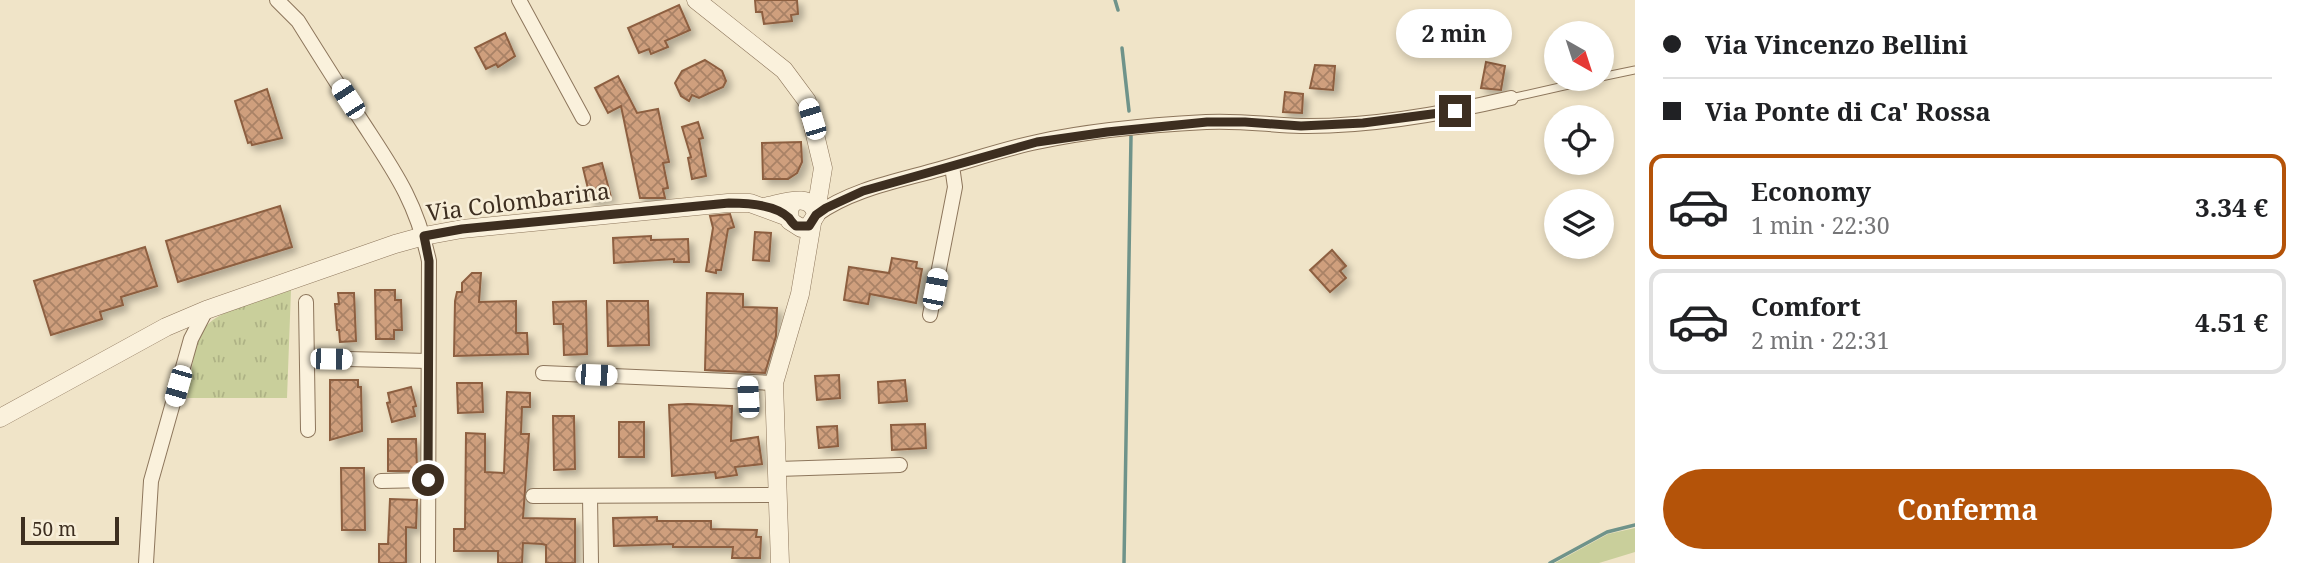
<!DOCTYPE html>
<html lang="it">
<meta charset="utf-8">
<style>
body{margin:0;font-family:"Noto Serif",serif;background:#f2f2f2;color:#202124;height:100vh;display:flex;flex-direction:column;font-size:26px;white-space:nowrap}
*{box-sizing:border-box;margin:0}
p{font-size:23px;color:#757577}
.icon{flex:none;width:38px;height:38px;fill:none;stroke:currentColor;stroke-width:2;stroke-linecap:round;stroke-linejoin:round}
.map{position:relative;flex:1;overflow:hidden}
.drawer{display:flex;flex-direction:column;background:#fff;width:665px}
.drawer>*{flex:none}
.hud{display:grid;align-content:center;height:154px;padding:0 28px;background:#fff}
.needle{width:46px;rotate:141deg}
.controls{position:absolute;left:1544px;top:21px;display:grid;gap:14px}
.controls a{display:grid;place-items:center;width:70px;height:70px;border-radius:50%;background:#fff;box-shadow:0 4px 10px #0003;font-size:35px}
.scale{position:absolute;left:21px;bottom:18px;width:98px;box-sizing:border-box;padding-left:7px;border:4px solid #3d2e20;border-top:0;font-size:19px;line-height:24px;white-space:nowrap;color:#3d2e20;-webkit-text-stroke:5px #f7eed8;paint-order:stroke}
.end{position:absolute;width:32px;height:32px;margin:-16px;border:9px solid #3d2e20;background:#fff;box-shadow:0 0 0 4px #fff}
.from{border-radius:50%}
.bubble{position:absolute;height:49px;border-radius:24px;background:#fff;box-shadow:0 4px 10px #0003;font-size:23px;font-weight:700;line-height:49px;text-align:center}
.car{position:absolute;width:21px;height:42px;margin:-21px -10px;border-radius:9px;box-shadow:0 0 5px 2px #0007;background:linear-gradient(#fff 24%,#345 0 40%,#fff 0 76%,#345 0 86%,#fff 0)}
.hud b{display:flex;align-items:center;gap:24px;height:66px;font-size:26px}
.hud b+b{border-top:2px solid #e0e0e0}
.hud i{width:18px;height:18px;background:#202124}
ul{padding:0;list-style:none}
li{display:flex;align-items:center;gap:21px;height:105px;margin:0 14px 10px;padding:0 14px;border:4px solid #e0e0e0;border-radius:14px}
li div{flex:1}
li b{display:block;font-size:26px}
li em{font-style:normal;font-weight:700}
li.current{border-color:#b45309}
li>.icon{width:63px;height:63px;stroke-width:1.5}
.cta{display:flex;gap:14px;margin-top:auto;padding:14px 28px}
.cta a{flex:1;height:80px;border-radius:42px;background:#b45309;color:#fff;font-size:28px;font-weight:700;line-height:80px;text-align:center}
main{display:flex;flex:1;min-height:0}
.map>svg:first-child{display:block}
.grass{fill:#c9cf9b}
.park{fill:url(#park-tufts)}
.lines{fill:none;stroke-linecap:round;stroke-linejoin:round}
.stream{stroke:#6f938a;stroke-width:3.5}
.building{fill:url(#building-cross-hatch);stroke:#8d5f41;stroke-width:2;filter:url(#shadow)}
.service-casing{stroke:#8d765c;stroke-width:9}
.minor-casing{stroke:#8d765c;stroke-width:16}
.tertiary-casing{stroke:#8d765c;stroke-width:19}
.service{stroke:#faf1dc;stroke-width:7}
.minor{stroke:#faf1dc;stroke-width:14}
.tertiary{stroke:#faf1dc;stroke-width:18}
.route{stroke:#3d2e20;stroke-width:9}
.labels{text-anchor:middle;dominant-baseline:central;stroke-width:5;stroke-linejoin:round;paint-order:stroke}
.street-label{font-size:23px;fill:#3d2e20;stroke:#f7eed8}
</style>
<main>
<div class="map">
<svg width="1635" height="563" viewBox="0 0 1635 563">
<defs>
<pattern id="park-tufts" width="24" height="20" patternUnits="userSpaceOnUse" patternTransform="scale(1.75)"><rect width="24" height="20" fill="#c9cf9b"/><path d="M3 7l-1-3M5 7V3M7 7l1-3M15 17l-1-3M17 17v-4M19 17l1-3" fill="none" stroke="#aeb285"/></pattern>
<pattern id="building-cross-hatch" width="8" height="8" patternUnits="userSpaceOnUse" patternTransform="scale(1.75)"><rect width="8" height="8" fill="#cf9f7d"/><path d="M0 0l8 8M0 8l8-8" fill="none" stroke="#a98266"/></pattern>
<filter id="shadow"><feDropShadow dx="5" dy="5" stdDeviation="3.5" flood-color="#0004"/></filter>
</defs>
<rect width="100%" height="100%" fill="#f0e4c8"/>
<polygon class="grass" points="1635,528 1635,552 1599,563 1555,563 1608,534"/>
<path class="park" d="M291,290L287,398H187C191,379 192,358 198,339C208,309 264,300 291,290Z"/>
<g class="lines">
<g class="stream">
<polyline points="1115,0 1118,10"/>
<polyline points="1122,48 1129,111"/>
<polyline points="1124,563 1131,136"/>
<polyline points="1550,563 1607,532 1635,525"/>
</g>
</g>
<g class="building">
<polygon points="755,0 797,0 798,14 791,15 792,21 764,24 762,12 756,12"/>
<polygon points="679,5 690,30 665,41 668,47 651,54 649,49 639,53 628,28"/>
<polygon points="505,33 515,56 498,67 496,64 486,69 475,48"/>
<polygon points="705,60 722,71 726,81 723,87 699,98 692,95 689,101 681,96 675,83 682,71"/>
<polygon points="1486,62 1505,66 1501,90 1481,88"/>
<polygon points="1315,65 1335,66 1333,90 1310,88"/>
<polygon points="618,76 637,113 658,109 669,162 663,163 668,188 663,189 665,198 640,198 621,106 608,113 595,88"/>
<polygon points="267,89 282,138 252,145 251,142 248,143 235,101"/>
<polygon points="1285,92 1303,94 1302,113 1283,112"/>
<polygon points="698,122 703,138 699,139 706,176 692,179 688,158 691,157 682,127"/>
<polygon points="801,142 802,162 797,173 788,179 763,179 762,143"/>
<polygon points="602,163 611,197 591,201 583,168"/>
<polygon points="280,206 292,247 178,282 166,241"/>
<polygon points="730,214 734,227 728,229 721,270 716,270 716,273 706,271 713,228 710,216"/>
<polygon points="755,232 771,233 769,261 753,260"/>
<polygon points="651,236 651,240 688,239 689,262 674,262 674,259 614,263 613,238"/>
<polygon points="145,247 157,286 121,297 123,305 100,312 102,319 51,335 34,281"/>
<polygon points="1332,250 1346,266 1340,271 1346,278 1330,292 1310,270"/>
<polygon points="892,258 917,262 916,268 922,269 916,303 870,294 868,304 844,300 849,267 889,273"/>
<polygon points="472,273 481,273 479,302 516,301 516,333 527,333 528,354 454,356 455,301 457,292 462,292 462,283"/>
<polygon points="375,290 395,290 395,300 401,300 402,330 394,330 394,339 376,339"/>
<polygon points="338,293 354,293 356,341 340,342 339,330 337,330 335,304 339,304"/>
<polygon points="707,293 743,294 743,307 777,308 776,336 765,373 705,370"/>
<polygon points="586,301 587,354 564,355 563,324 554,324 553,302"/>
<polygon points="607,301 648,301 649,345 608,346"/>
<polygon points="839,375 840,398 817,400 815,376"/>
<polygon points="330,380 358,380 358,387 361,387 362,431 330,440"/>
<polygon points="905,380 907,401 879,403 878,382"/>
<polygon points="457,383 482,383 483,412 458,413"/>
<polygon points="411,387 416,406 413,407 415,416 392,422 387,403 390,402 388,393"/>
<polygon points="507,392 530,393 530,407 522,407 521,434 529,434 523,518 575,519 575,563 546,563 546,545 542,544 523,543 522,563 498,563 498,551 454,551 454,529 465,529 466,433 485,434 485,472 504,473"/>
<polygon points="688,404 732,406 731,441 758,437 762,464 735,467 737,475 716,478 715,472 672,476 669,405"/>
<polygon points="553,416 574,416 575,469 554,470"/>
<rect x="619" y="422" width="25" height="35"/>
<polygon points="925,424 926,448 892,450 891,425"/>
<polygon points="837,426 838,446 819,448 817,427"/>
<polygon points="388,439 416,439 417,471 388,471"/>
<polygon points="341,468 364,468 365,530 342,530"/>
<polygon points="390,499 417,500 416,528 406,527 406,563 379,563 379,544 388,544"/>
<polygon points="657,517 657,521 711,521 711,529 757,530 756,537 761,537 760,558 732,558 733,547 673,547 673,544 614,546 613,518"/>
</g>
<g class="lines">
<defs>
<g id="service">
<polyline points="1601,77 1635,70"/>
<polyline points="1511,98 1595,79"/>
<polyline points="748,382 749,412"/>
</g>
<g id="minor">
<path d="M277,0L298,21C318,53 338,85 359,117C392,168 416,199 429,261L428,563"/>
<polyline points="519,0 583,118"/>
<path d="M816,215C852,189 898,181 940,169C972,160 1004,149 1037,142C1091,130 1150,125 1206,122C1238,120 1269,125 1301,126C1371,127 1443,114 1511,98"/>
<polyline points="306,302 308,430"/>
<polyline points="930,315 955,187 952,166"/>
<polyline points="307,358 428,361"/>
<polyline points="543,373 774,383"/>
<polyline points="778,469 900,465"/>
<polyline points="381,481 428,480"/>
<polyline points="533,496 779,495"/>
<polyline points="590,496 591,563"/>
<polyline points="146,563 151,481 191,339 206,310"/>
</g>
<g id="tertiary">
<polyline points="696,0 784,70 807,101 823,168 816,211"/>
<path d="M764,207C782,204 812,190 816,215L809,226L801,228L790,221L789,208L795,201"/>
<polyline points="0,418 166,327 206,310 395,244 424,236 462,229 728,203 750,203 788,217"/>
<polyline points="780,563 774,383 800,294 812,223"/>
</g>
</defs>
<use href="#service" class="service-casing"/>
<use href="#minor" class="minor-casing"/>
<use href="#tertiary" class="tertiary-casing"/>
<use href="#service" class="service"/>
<use href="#minor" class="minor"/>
<use href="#tertiary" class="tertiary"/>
</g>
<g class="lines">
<path class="route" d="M428,480L429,261L424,236L462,229L729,203C746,203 776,205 789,218C791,221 793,224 796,226H809L816,215L826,208L863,191L1037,142L1107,132L1207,122H1245L1301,126L1363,123L1455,111"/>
</g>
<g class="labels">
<g class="street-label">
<text transform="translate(518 201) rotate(-7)">Via Colombarina</text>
</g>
</g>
</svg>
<div class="controls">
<a><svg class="needle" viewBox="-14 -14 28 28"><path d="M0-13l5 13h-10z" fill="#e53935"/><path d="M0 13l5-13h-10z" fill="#757577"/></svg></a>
<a><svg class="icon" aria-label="locate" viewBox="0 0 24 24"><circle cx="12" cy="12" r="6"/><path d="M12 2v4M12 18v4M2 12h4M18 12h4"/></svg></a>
<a><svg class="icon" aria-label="layers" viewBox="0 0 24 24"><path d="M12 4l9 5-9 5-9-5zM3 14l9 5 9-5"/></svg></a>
</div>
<div class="scale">50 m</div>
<i class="end from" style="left:428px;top:480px"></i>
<i class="end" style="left:1455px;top:111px"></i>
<div class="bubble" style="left:1396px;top:9px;width:116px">2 min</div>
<i class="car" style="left:348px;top:99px;rotate:327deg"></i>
<i class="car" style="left:812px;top:119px;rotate:343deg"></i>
<i class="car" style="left:935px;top:289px;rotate:11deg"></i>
<i class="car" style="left:331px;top:359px;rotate:91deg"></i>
<i class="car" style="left:596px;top:375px;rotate:92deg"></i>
<i class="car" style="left:178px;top:386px;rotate:196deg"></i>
<i class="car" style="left:748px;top:397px;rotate:357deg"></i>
</div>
<section class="drawer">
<div class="hud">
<b><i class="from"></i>Via Vincenzo Bellini</b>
<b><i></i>Via Ponte di Ca' Rossa</b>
</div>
<ul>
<li class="current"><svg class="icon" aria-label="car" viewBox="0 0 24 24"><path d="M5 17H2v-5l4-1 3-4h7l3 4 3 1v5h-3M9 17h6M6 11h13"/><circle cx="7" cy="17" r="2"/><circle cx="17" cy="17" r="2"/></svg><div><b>Economy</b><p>1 min · 22:30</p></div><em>3.34 €</em></li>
<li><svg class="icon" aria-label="car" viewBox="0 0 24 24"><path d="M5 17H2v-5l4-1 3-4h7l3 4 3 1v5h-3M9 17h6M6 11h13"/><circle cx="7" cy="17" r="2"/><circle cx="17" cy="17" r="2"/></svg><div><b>Comfort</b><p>2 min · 22:31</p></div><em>4.51 €</em></li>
</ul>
<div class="cta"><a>Conferma</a></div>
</section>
</main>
